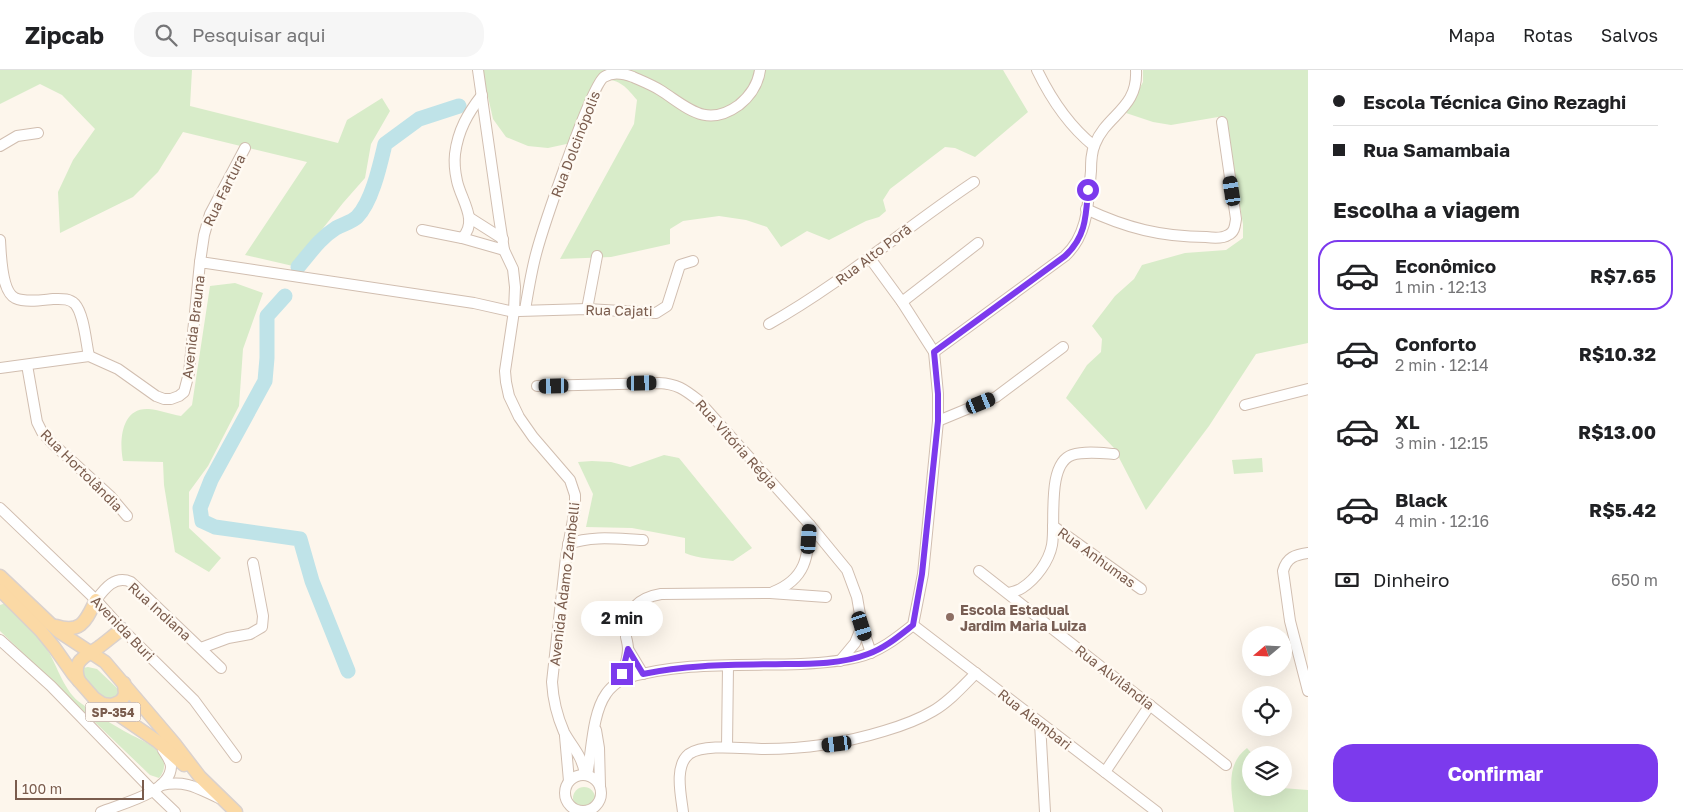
<!DOCTYPE html>
<html lang="pt">
<meta charset="utf-8">
<style>
body{margin:0;font-family:"Golos Text",sans-serif;background:#f6f6f6;color:#202124;height:100vh;display:flex;flex-direction:column;font-size:19px;white-space:nowrap}
*{box-sizing:border-box;margin:0}
p{font-size:16px;color:#757577}
.icon{flex:none;width:28px;height:28px;fill:none;stroke:currentColor;stroke-width:2;stroke-linecap:round;stroke-linejoin:round}
.map{position:relative;flex:1;overflow:hidden}
.panel{display:flex;flex-direction:column;background:#fff;width:375px}
.panel>*{flex:none}
.banner{display:grid;align-content:center;height:110px;padding:0 25px;background:#fff}
.needle{width:32px;rotate:251deg}
.fabs{position:absolute;left:1242px;top:556px;display:grid;gap:10px}
.fabs a{display:grid;place-items:center;width:50px;height:50px;border-radius:50%;background:#fff;box-shadow:0 5px 20px #0002;font-size:25px}
.scale{position:absolute;left:15px;bottom:12px;width:129px;box-sizing:border-box;padding-left:5px;border:2px solid #7a5c4d;border-top:0;font-size:14px;line-height:18px;white-space:nowrap;color:#7a5c4d;-webkit-text-stroke:4px #fffaf3;paint-order:stroke}
.end{position:absolute;width:22px;height:22px;margin:-11px;border:6px solid #7c3aed;background:#fff;box-shadow:0 0 0 2px #fff}
.from{border-radius:50%}
.bubble{position:absolute;height:35px;border-radius:18px;background:#fff;box-shadow:0 5px 20px #0002;font-size:16px;font-weight:700;line-height:35px;text-align:center}
.car{position:absolute;width:15px;height:30px;margin:-15px -8px;border-radius:6px;box-shadow:0 0 4px 1px #0007;background:linear-gradient(#222 24%,#8ab4d8 0 40%,#222 0 76%,#8ab4d8 0 86%,#222 0)}
.banner b{display:flex;align-items:center;gap:18px;height:48px;font-size:19px}
.banner b+b{border-top:1px solid #e0e0e0}
.banner i{width:12px;height:12px;background:#202124}
ul{padding:0;list-style:none}
li{display:flex;align-items:center;gap:15px;height:70px;margin:0 10px 8px;padding:0 15px;border:2px solid transparent;border-radius:20px}
li div{flex:1}
li b{display:block;font-size:19px}
li em{font-style:normal;font-weight:700}
li.active{border-color:#7c3aed}
li>.icon{width:45px;height:45px;stroke-width:1.5}
h2{padding:0 25px;font-size:22px;line-height:60px}
.pay{display:flex;align-items:center;gap:12px;height:55px;padding:0 25px;font-size:19px}
.pay p{margin-inline-start:auto}
.action{display:flex;gap:10px;margin-top:auto;padding:10px 25px}
.action a{flex:1;height:58px;border-radius:20px;background:#7c3aed;color:#fff;font-size:20px;font-weight:700;line-height:58px;text-align:center}
header{display:flex;align-items:center;gap:30px;box-sizing:border-box;height:70px;padding:0 25px;background:#fff;border-bottom:1px solid #e0e0e0}
header strong{font-size:24px}
nav{display:flex;gap:28px;margin-inline-start:auto;font-size:18px}
.search{width:350px;height:45px;background:#f6f6f6;display:flex;align-items:center;gap:12px;box-sizing:border-box;padding:0 18px;border-radius:20px;color:#757577;font-size:19px}
main{display:flex;flex:1;min-height:0}
.map>svg:first-child{display:block}
.green{fill:#d8ecc9}
.lines{fill:none;stroke-linecap:round;stroke-linejoin:round}
.river{stroke:#bfe3e8;stroke-width:15}
.minor-casing{stroke:#d1beb0;stroke-width:12}
.major-casing{stroke:#dad1cd;stroke-width:15}
.minor{stroke:#fff;stroke-width:10}
.major{stroke:#fbd9a5;stroke-width:12}
.route{stroke:#7c3aed;stroke-width:6}
.education-dot{fill:#8d6e63;stroke:#fffaf3;stroke-width:2}
.labels{text-anchor:middle;dominant-baseline:central;stroke-width:5;stroke-linejoin:round;paint-order:stroke}
.shield{fill:#fffaf3;stroke:#a28b7f;stroke-width:1}
.shield-label{font-size:12px;font-weight:bold;fill:#7a5c4d}
.street-label{font-size:14px;fill:#7a5c4d;stroke:#fffaf3}
.education-label{font-size:14px;font-weight:bold;fill:#785e54;stroke:#fffaf3;text-anchor:start}
</style>
<header>
<strong>Zipcab</strong>
<div class="search"><svg class="icon" aria-label="search" viewBox="0 0 24 24"><circle cx="10" cy="10" r="6"/><path d="M15 15l6 6"/></svg>Pesquisar aqui</div>
<nav><a>Mapa</a><a>Rotas</a><a>Salvos</a></nav>
</header>
<main>
<div class="map">
<svg width="1308" height="742" viewBox="0 0 1308 742">
<rect width="100%" height="100%" fill="#fdf6ec"/>
<g class="green">
<polygon points="0,0 192,0 190,36 338,73 347,50 382,28 390,41 371,74 365,108 343,133 293,196 245,185 307,92 183,62 158,102 133,127 60,163 58,122 73,90 95,59 62,25 40,14 0,34"/>
<path d="M482,0H1003L1028,42L975,87L955,78L945,77L890,119L883,130L886,141L879,147L866,151L829,170L807,161L781,177L767,157L746,150L719,146L683,151L670,159V174L611,187L560,189L634,54L637,30C623,13 620,11 598,7L571,73L548,78L528,76L506,67L493,49Z"/>
<polygon points="1143,0 1308,0 1308,273 1256,284 1209,356 1146,440 1114,378 1066,328 1087,295 1101,282 1102,269 1092,256 1115,226 1134,209 1142,195 1185,183 1226,180 1243,168 1243,154 1224,46 1171,55 1153,52 1126,43 1143,12"/>
<path d="M235,213L263,223L243,279L239,336L208,396L189,422V458L221,488L209,502L175,482L164,415L163,392L123,391C119,371 121,337 149,339C160,340 170,344 181,346L192,335L210,216Z"/>
<path d="M664,385L679,388L752,478L733,491C718,489 698,489 685,483V468L632,458L586,457L593,424L578,392L592,391L611,392L630,397Z"/>
<polygon points="1262,388 1263,402 1234,404 1232,390"/>
<path d="M6,533C20,546 38,563 47,579C58,597 64,622 82,634C95,644 110,653 124,661C136,668 155,674 162,687C166,695 164,702 159,708L150,705L0,561V535Z"/>
<path d="M88,597L97,599L118,619V625L114,630C99,627 91,617 82,606L83,598Z"/>
<path d="M1247,678L1253,685H1251V718H1282L1308,720V742H1234C1231,718 1226,694 1247,678Z"/>
<circle cx="584" cy="728" r="11"/>
</g>
<g class="lines">
<g class="river">
<path d="M298,197C310,183 320,168 336,158C343,154 352,152 357,147C372,132 380,95 385,74L419,49L459,36"/>
<polyline points="285,226 267,246 267,288 265,311 211,410 200,438 202,451 215,457 300,469 312,511 348,601"/>
</g>
<defs>
<g id="minor">
<path d="M478,0L499,147L504,180L513,199L515,217L514,241L505,301L506,312L509,326L519,347L533,367L570,410L575,425V439L566,487L552,612C553,629 557,646 564,662C572,677 582,685 585,704"/>
<path d="M1037,0C1051,29 1069,56 1094,76"/>
<polyline points="0,76 17,66 38,63"/>
<path d="M1086,139C1126,158 1162,167 1206,167C1213,168 1222,169 1228,165C1235,162 1235,155 1236,149L1222,52"/>
<polyline points="470,148 503,169"/>
<polyline points="422,160 462,168 504,180"/>
<path d="M462,168C479,151 461,130 457,111C455,102 454,93 455,84C458,60 468,43 482,25"/>
<path d="M0,170C1,184 1,221 15,228C26,233 42,230 53,229C61,229 69,228 75,234C84,244 86,273 89,286"/>
<polyline points="200,192 204,165 210,144 245,78"/>
<polyline points="902,232 978,173"/>
<polyline points="587,239 597,186"/>
<path d="M525,240C528,222 531,203 536,184C542,161 591,15 604,7C613,1 623,3 633,7C642,11 652,15 660,20C687,37 706,59 739,35C750,26 758,15 760,0"/>
<polyline points="519,241 587,239 656,243 667,236 680,195 693,191"/>
<path d="M769,254C842,213 905,158 974,112"/>
<path d="M934,282L1065,186C1089,164 1088,131 1091,101C1091,92 1091,83 1095,74C1107,44 1138,39 1136,0"/>
<polyline points="27,295 37,352 42,362 52,373 110,426 127,446"/>
<polyline points="0,298 89,286 118,299 156,326 164,329 171,329 179,326 184,322 189,303 200,192 474,233 514,242"/>
<path d="M537,316L659,313C677,314 684,319 698,330L810,455L847,500L857,527L862,556L855,573L840,591"/>
<polyline points="1245,335 1308,319"/>
<polyline points="938,351 996,327 1063,277"/>
<polyline points="0,438 96,530 122,559 194,630 236,687"/>
<polyline points="1053,456 1141,519"/>
<path d="M568,474C593,465 618,469 643,470"/>
<path d="M1308,483C1295,485 1287,487 1283,501L1290,551L1308,621"/>
<polyline points="979,501 1226,695"/>
<path d="M773,522C806,509 808,487 810,455"/>
<path d="M1008,523C1012,522 1018,521 1022,518C1036,509 1049,491 1052,475C1056,454 1046,394 1072,385C1085,381 1101,383 1114,384"/>
<path d="M96,530C105,518 115,505 131,512L221,598"/>
<polyline points="913,555 1157,742"/>
<polyline points="862,556 871,583"/>
<polyline points="0,570 51,616 153,721 175,742"/>
<polyline points="201,578 228,568 250,564 262,557 263,546 253,493"/>
<polyline points="628,579 643,604"/>
<path d="M621,610C623,600 628,590 628,579C628,575 627,571 626,567C625,542 636,528 661,524L770,523L826,527"/>
<polyline points="1040,653 1045,742"/>
<polyline points="596,660 599,678 600,716"/>
<polyline points="565,666 569,711"/>
<polyline points="727,677 728,596"/>
<polyline points="1105,702 1150,635"/>
<circle cx="583" cy="723" r="18"/>
<path d="M587,705C592,681 592,644 606,624C609,619 618,611 623,609C680,591 742,596 801,594C820,593 839,592 858,587C879,582 897,568 913,555L923,504L938,351V324L934,282L902,232L869,187"/>
<path d="M161,715C187,710 197,718 219,728"/>
<path d="M101,742C120,734 170,723 171,697C171,691 166,685 163,680"/>
<path d="M683,742C681,725 674,696 689,684C705,673 745,679 764,679C806,679 845,673 884,661C901,656 918,650 933,641C950,631 963,616 976,603"/>
</g>
<g id="major">
<polyline points="0,506 58,561 105,592 174,673 200,707 236,742"/>
<polyline points="0,520 41,561 54,577 73,604 94,628 157,671 184,695"/>
<path d="M56,556C82,564 86,550 96,530"/>
<path d="M79,611C71,590 85,587 99,577C107,571 114,565 122,559"/>
<polyline points="102,634 112,635 121,631 125,625 124,613"/>
</g>
</defs>
<use href="#minor" class="minor-casing"/>
<use href="#major" class="major-casing"/>
<use href="#minor" class="minor"/>
<use href="#major" class="major"/>
</g>
<g class="lines">
<path class="route" d="M622,604L628,579L643,604C690,594 737,595 785,594C813,594 842,594 868,584C885,578 899,566 913,555L922,504L938,351V324L934,282L1065,186C1086,167 1086,146 1088,120"/>
</g>
<circle class="education-dot" cx="950" cy="547" r="5"/>
<g class="labels">
<rect class="shield" x="85.5" y="632.5" width="55" height="19" rx="4"/>
<g class="shield-label">
<text x="113" y="642">SP-354</text>
</g>
<g class="street-label">
<text transform="translate(575 74) rotate(-69)">Rua Dolcinópolis</text>
<text transform="translate(224 120) rotate(-64)">Rua Fartura</text>
<text transform="translate(873 184) rotate(-37)">Rua Alto Porã</text>
<text transform="translate(619 240) rotate(1)">Rua Cajati</text>
<text transform="translate(193 257) rotate(-83)">Avenida Brauna</text>
<text transform="translate(737 374) rotate(48)">Rua Vitória Régia</text>
<text transform="translate(82 400) rotate(45)">Rua Hortolândia</text>
<text transform="translate(1097 487) rotate(36)">Rua Anhumas</text>
<text transform="translate(564 514) rotate(-83)">Avenida Ádamo Zambelli</text>
<text transform="translate(160 541) rotate(42)">Rua Indiana</text>
<text transform="translate(123 558) rotate(46)">Avenida Buri</text>
<text transform="translate(1115 607) rotate(38)">Rua Alvilândia</text>
<text transform="translate(1035 649) rotate(38)">Rua Alambari</text>
</g>
<g class="education-label">
<text x="960" y="539">Escola Estadual<tspan x="960" dy="16">Jardim Maria Luiza</tspan></text>
</g>
</g>
</svg>
<div class="fabs">
<a><svg class="needle" viewBox="-14 -14 28 28"><path d="M0-13l5 13h-10z" fill="#e53935"/><path d="M0 13l5-13h-10z" fill="#757577"/></svg></a>
<a><svg class="icon" aria-label="locate" viewBox="0 0 24 24"><circle cx="12" cy="12" r="6"/><path d="M12 2v4M12 18v4M2 12h4M18 12h4"/></svg></a>
<a><svg class="icon" aria-label="layers" viewBox="0 0 24 24"><path d="M12 4l9 5-9 5-9-5zM3 14l9 5 9-5"/></svg></a>
</div>
<div class="scale">100 m</div>
<i class="end from" style="left:1088px;top:120px"></i>
<i class="end" style="left:622px;top:604px"></i>
<div class="bubble" style="left:581px;top:531px;width:82px">2 min</div>
<i class="car" style="left:1232px;top:121px;rotate:351deg"></i>
<i class="car" style="left:642px;top:313px;rotate:89deg"></i>
<i class="car" style="left:554px;top:316px;rotate:269deg"></i>
<i class="car" style="left:981px;top:333px;rotate:68deg"></i>
<i class="car" style="left:809px;top:469px;rotate:4deg"></i>
<i class="car" style="left:862px;top:556px;rotate:162deg"></i>
<i class="car" style="left:837px;top:674px;rotate:263deg"></i>
</div>
<section class="panel">
<div class="banner">
<b><i class="from"></i>Escola Técnica Gino Rezaghi</b>
<b><i></i>Rua Samambaia</b>
</div>
<h2>Escolha a viagem</h2>
<ul>
<li class="active"><svg class="icon" aria-label="car" viewBox="0 0 24 24"><path d="M5 17H2v-5l4-1 3-4h7l3 4 3 1v5h-3M9 17h6M6 11h13"/><circle cx="7" cy="17" r="2"/><circle cx="17" cy="17" r="2"/></svg><div><b>Econômico</b><p>1 min · 12:13</p></div><em>R$7.65</em></li>
<li><svg class="icon" aria-label="car" viewBox="0 0 24 24"><path d="M5 17H2v-5l4-1 3-4h7l3 4 3 1v5h-3M9 17h6M6 11h13"/><circle cx="7" cy="17" r="2"/><circle cx="17" cy="17" r="2"/></svg><div><b>Conforto</b><p>2 min · 12:14</p></div><em>R$10.32</em></li>
<li><svg class="icon" aria-label="car" viewBox="0 0 24 24"><path d="M5 17H2v-5l4-1 3-4h7l3 4 3 1v5h-3M9 17h6M6 11h13"/><circle cx="7" cy="17" r="2"/><circle cx="17" cy="17" r="2"/></svg><div><b>XL</b><p>3 min · 12:15</p></div><em>R$13.00</em></li>
<li><svg class="icon" aria-label="car" viewBox="0 0 24 24"><path d="M5 17H2v-5l4-1 3-4h7l3 4 3 1v5h-3M9 17h6M6 11h13"/><circle cx="7" cy="17" r="2"/><circle cx="17" cy="17" r="2"/></svg><div><b>Black</b><p>4 min · 12:16</p></div><em>R$5.42</em></li>
</ul>
<div class="pay"><svg class="icon" aria-label="cash" viewBox="0 0 24 24"><path d="M3 7h18v10H3z"/><circle cx="12" cy="12" r="2"/></svg>Dinheiro<p>650 m</p></div>
<div class="action"><a>Confirmar</a></div>
</section>
</main>
